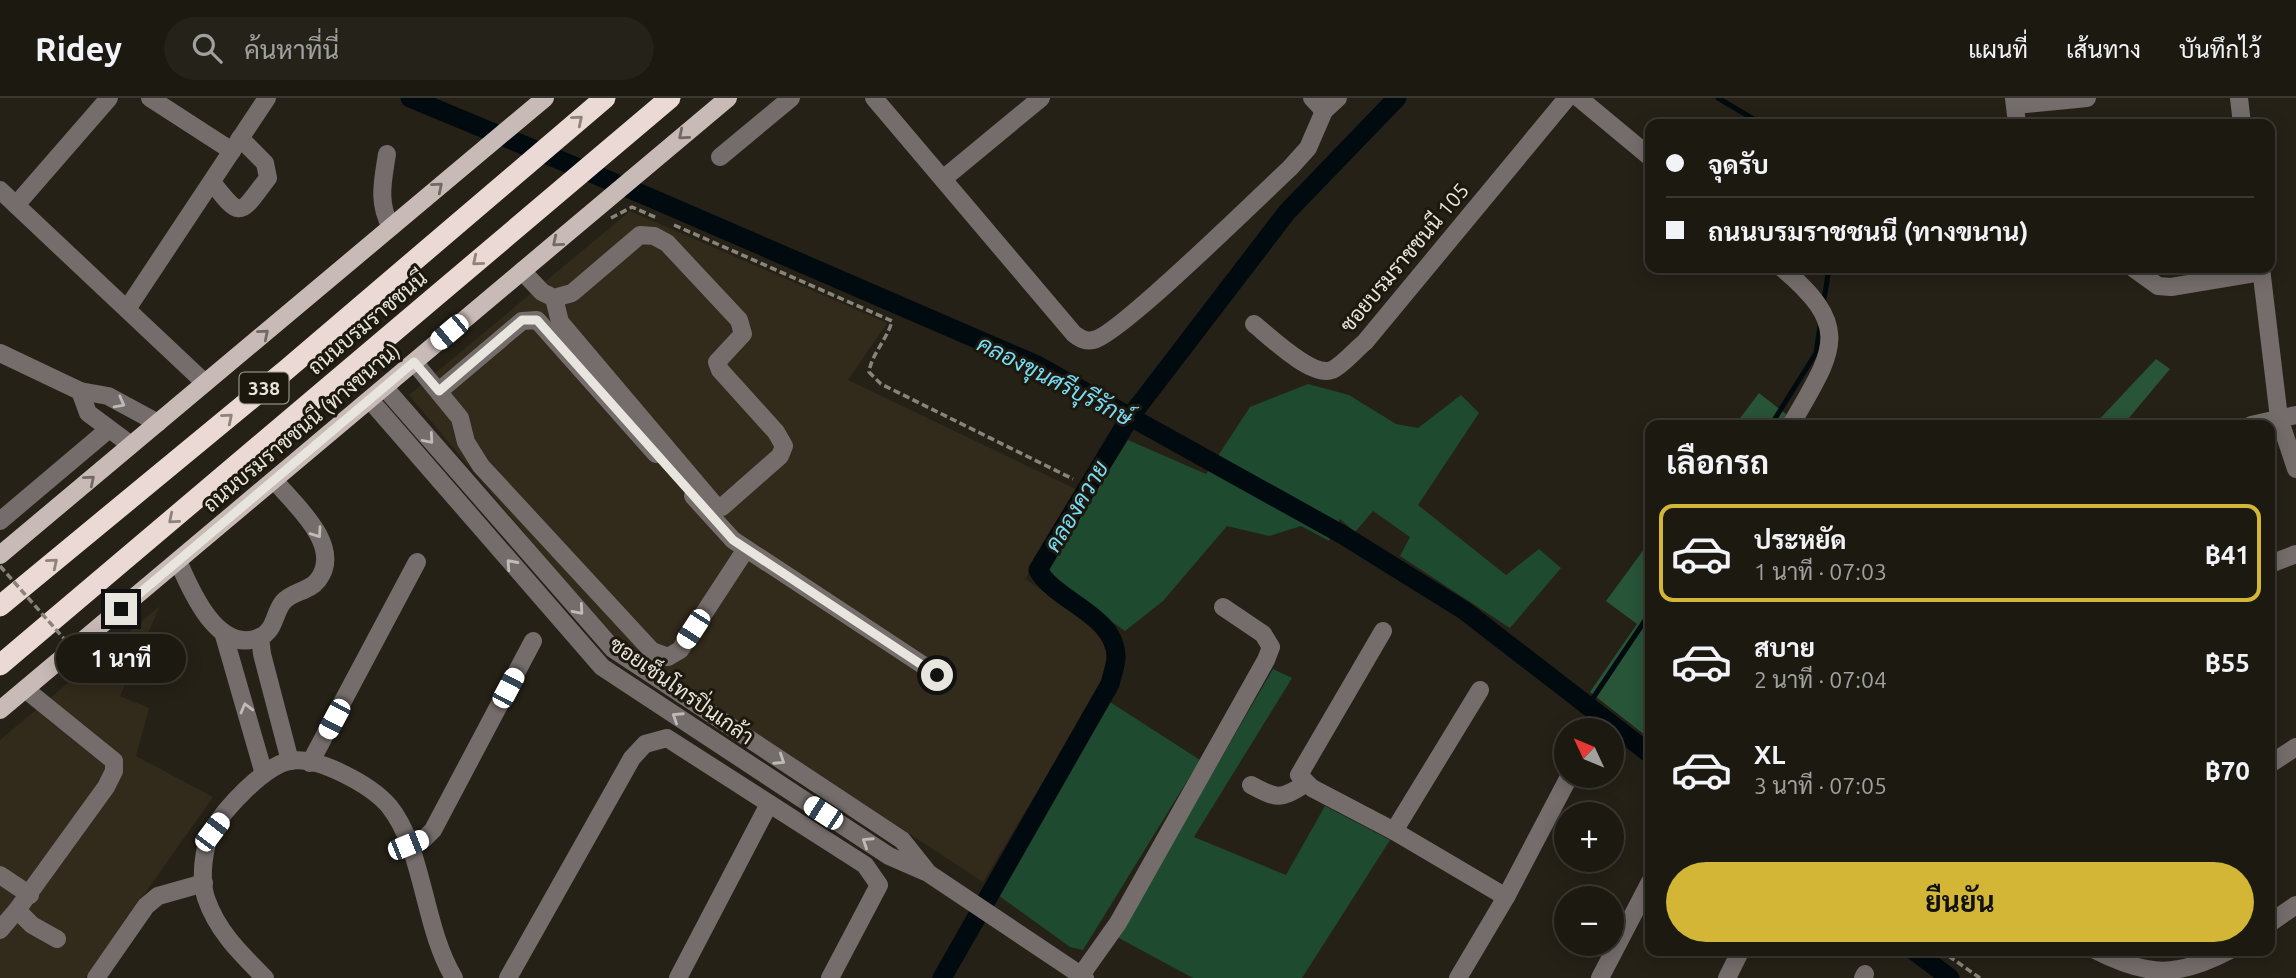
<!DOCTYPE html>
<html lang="th">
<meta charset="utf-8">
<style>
body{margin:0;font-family:Ubuntu,Sarabun,sans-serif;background:#25221a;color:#f1f3f6;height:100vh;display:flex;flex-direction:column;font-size:26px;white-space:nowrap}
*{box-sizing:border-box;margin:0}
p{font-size:23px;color:#a0a09f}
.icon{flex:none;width:38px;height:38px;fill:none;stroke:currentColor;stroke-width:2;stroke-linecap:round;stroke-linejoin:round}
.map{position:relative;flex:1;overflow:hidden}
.drawer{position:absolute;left:1645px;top:322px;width:630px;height:536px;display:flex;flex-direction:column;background:#1c1911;border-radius:14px;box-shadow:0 4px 18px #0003,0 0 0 2px #3a3831}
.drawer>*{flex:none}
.banner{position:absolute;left:1645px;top:21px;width:630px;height:154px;border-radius:14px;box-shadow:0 4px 18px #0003,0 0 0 2px #3a3831;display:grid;align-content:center;height:154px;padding:0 21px;background:#1c1911}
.needle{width:46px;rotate:314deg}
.controls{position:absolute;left:1554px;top:620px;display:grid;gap:14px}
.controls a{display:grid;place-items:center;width:70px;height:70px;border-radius:50%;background:#1c1911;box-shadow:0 4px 18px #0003,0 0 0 2px #3a3831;font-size:35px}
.end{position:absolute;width:32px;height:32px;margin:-16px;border:9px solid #e8e5de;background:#111;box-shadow:0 0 0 4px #111}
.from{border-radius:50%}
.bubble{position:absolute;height:49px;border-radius:24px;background:#1c1911;box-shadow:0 4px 18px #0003,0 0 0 2px #3a3831;font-size:23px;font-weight:700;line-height:49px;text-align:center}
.car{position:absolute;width:21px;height:42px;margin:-21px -10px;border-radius:9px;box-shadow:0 0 5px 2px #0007;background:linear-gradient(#fff 24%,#345 0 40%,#fff 0 76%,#345 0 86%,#fff 0)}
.banner b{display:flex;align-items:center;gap:24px;height:66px;font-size:26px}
.banner b+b{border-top:2px solid #3a3831}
.banner i{width:18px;height:18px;background:#f1f3f6}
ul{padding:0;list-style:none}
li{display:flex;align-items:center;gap:21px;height:98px;margin:0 14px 10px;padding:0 7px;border:4px solid transparent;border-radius:14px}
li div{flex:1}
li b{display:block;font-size:26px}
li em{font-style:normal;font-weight:700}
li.selected{border-color:#d3b635}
li>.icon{width:63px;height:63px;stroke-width:1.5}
h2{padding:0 21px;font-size:32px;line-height:84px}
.action{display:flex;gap:14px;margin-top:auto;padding:14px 21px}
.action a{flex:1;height:80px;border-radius:42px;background:#d3b635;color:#111;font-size:28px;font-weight:700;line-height:80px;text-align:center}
header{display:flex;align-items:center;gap:42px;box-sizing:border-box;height:98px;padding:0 35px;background:#1c1911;border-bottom:2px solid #3a3831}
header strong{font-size:33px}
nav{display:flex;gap:38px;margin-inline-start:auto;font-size:24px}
.search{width:490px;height:63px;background:#25221a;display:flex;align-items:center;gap:18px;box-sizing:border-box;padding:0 24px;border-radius:38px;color:#a0a09f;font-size:26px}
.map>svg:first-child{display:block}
.built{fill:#322a1a}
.green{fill:#1e4a2f}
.forest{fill:#285438}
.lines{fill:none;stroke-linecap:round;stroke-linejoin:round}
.stream{stroke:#000a0f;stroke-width:5}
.canal{stroke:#000a0f;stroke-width:19}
.path{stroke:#88847b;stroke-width:3.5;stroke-dasharray:7 3.5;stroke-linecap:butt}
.minor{stroke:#746d6c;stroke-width:18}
.major{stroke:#c8bab7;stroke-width:18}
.highway{stroke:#ead9d4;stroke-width:21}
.path-bridge{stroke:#88847b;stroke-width:3.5;stroke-dasharray:7 3.5;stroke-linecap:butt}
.oneway{stroke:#8e827b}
.oneway2{stroke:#726962}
.oneway3{stroke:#bfbbb6}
.route{stroke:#e8e5de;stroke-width:9}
.labels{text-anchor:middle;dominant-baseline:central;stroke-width:6;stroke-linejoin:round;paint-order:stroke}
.shield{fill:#1d180e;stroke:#aba8a0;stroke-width:2}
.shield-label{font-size:19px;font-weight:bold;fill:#e8e5de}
.street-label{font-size:21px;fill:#e8e5de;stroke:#1d180e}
.water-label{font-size:23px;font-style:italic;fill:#79dbf4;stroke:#1d180e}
</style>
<header>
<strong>Ridey</strong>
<div class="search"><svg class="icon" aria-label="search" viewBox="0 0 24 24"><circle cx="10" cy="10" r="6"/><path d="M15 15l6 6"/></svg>ค้นหาที่นี่</div>
<nav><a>แผนที่</a><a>เส้นทาง</a><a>บันทึกไว้</a></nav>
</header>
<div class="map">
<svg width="2296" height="880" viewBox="0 0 2296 880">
<rect width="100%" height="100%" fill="#262117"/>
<g class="built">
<polygon points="630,113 887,225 848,282 1082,394 1025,481 1102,532 1110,554 1107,577 983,784 614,542 409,297"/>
<polygon points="160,508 120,598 149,610 136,658 213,699 85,880 0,880 0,642"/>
</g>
<g class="green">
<polygon points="1308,286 1349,297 1396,326 1418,330 1461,297 1479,315 1418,407 1506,477 1539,451 1561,470 1510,530 1400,458 1410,439 1373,413 1355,434 1340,421 1329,443 1301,428 1269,438 1227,428 1163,503 1125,533 1055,484 1048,468 1128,342 1206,376 1250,309"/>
<polygon points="1273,571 1292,580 1194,739 1286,777 1325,708 1390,742 1302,880 1193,880 1117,839"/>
<polygon points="1110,604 1200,662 1083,852 1070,849 998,797"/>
</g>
<g class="forest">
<polygon points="2156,261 2170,271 2123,327 2094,327"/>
<polygon points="1759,295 1800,327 1735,327"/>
<polygon points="1650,443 1650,641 1590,594 1637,526 1606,503"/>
</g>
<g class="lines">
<g class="stream">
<polyline points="1718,0 1762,26"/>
<polyline points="1823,208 1829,170"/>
<polyline points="1771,327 1816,255 1820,228"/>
<polyline points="1587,609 1650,515"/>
</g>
<g class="canal">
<polyline points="410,0 644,97 1037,267 1343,437 1465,513 1650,656"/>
<polyline points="1913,852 1950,880"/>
<path d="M942,880L1110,586C1112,577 1116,567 1116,559C1116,517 1056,504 1038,472L1130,319L1287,114L1397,0"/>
</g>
<g class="path">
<polyline points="611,120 632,109 657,120"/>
<path d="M674,127L892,223C887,242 872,255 869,274L881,286L1073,381"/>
<polyline points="1940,852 1980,880"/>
</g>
<g class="minor">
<polyline points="150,0 232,53"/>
<path d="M874,0L1074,236C1080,240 1085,244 1093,242C1117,239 1262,96 1290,70L1308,50L1324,13L1338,0"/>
<polyline points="1312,0 1324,13"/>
<polyline points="1579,0 1650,59"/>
<polyline points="2014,0 2017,26"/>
<polyline points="2239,0 2242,26"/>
<polyline points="2015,7 2087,0"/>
<path d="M387,56C383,83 377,104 391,129"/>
<polyline points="720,59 791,0"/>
<polyline points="943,81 1041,0"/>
<path d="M212,84C242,123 240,116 268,80L265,65L240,40"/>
<polyline points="0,92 205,285"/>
<polyline points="16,107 109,0"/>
<path d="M1782,170C1855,231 1832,254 1791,327"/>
<polyline points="2133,170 2158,188 2171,189 2261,174"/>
<polyline points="2261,170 2279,320 2296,371"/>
<polyline points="522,173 542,194 554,200 572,195 640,137 654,138 667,145 739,222 743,236 717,264 720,272 776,334 784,348 780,358 722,409 714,406 560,224 554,200"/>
<polyline points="127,211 267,0"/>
<path d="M1254,226C1269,238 1312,280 1332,272C1343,267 1355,252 1365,244L1567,0"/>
<polyline points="0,255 80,293 108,298 158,325"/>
<polyline points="414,264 460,320 466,344 481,368 652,553 668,559 680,552 746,451"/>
<polyline points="385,290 613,551 902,742 926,772"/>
<polyline points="80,293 88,315 131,347"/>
<polyline points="439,293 522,223 537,222 656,356"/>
<polyline points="370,302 602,569 889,758 928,775 1085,880"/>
<polyline points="2251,327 2296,317"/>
<polyline points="693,398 733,442 938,577"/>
<polyline points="0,423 109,331"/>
<path d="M178,463C190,491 218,558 260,539C275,533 274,515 283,504C292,493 309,494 318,482C344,448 294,406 274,382"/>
<polyline points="2270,466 2296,456"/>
<polyline points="1383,533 1299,677 1312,690 1394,733 1506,799"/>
<polyline points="223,534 264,676"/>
<polyline points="260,539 262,556 290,663"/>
<polyline points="25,591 114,663 114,673 106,689 17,812 32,827 57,841"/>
<polyline points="310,665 417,464"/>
<polyline points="2270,666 2296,649"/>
<path d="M1251,687C1277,701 1280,702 1305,686"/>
<polyline points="1394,733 1480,592"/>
<polyline points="408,747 424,741 433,732 533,543"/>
<polyline points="0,777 30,797"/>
<polyline points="2270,825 2296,807"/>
<polyline points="0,832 17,812"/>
<path d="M2095,852C2148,879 2177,880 2230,852"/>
<polyline points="96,880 146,808 158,798 204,785"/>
<path d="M265,880C241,856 217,833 206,800C200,782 203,750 212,733C224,711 265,667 290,663C318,658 371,687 389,708C424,751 423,829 454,880"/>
<polyline points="508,880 632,660 645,646 667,640 865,767 879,787 830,880"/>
<polyline points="678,880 769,706"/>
<polyline points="1079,880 1118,825 1266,562 1271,549 1263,536 1223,509"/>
<polyline points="1458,880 1506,799 1570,677"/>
<polyline points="1600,880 1650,784"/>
<polyline points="1727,880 1741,852"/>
<polyline points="1863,880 1865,876"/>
</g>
<g class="major">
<polyline points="0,457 545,0"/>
<polyline points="0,612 728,0"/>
</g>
<g class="highway">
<polyline points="0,508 286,272 605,0"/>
<polyline points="0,567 670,0"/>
</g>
<polyline class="path-bridge" points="0,468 81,560"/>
</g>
<defs><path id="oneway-chevron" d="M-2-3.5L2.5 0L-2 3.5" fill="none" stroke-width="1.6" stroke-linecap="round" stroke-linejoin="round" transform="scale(1.75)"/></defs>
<g class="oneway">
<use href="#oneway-chevron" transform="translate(578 22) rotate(-40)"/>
<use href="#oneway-chevron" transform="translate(477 163) rotate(140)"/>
<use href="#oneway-chevron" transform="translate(228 320) rotate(-40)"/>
<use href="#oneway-chevron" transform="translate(173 421) rotate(140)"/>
<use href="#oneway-chevron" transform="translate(53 465) rotate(-40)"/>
</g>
<g class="oneway2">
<use href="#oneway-chevron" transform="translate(683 37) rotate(140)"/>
<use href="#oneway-chevron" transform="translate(438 89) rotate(-40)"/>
<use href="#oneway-chevron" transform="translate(557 144) rotate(140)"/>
<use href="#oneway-chevron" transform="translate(264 236) rotate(-40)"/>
<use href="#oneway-chevron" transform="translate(90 382) rotate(-40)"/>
</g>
<g class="oneway3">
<use href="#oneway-chevron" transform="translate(120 305) rotate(28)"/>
<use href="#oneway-chevron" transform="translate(429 341) rotate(49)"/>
<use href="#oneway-chevron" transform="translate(317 435) rotate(55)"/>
<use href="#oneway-chevron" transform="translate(511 466) rotate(-132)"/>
<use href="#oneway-chevron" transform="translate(579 512) rotate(49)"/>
<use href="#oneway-chevron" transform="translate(246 610) rotate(-105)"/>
<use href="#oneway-chevron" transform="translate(677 619) rotate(-147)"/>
<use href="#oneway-chevron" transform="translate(780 662) rotate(33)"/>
<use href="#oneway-chevron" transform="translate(867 744) rotate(-147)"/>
</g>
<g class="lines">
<polyline class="route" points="121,511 414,264 439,293 522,222 537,222 733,442 937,577"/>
</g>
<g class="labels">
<rect class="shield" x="239.5" y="274.5" width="49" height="31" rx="5"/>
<g class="shield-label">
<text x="264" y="290">338</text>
</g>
<g class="street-label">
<text transform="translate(1404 159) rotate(-50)">ซอยบรมราชชนนี 105</text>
<text transform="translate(367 224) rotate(-40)">ถนนบรมราชชนนี</text>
<text transform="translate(301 329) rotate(-40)">ถนนบรมราชชนนี (ทางขนาน)</text>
<text transform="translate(682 592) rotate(35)">ซอยเซ็นโทรปิ่นเกล้า</text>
</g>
<g class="water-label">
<text transform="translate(1055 282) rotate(27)">คลองขุนศรีบุรีรักษ์</text>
<text transform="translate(1076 408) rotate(-59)">คลองควาย</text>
</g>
</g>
</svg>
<div class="controls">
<a><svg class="needle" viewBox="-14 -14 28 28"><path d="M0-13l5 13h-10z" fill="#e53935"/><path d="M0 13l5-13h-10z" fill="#a0a09f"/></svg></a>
<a>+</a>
<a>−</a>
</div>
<i class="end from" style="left:937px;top:577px"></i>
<i class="end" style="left:121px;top:511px"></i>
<div class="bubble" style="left:56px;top:536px;width:130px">1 นาที</div>
<i class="car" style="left:449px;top:234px;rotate:230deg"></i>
<i class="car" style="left:693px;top:531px;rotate:213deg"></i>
<i class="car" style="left:508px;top:590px;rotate:28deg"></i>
<i class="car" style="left:334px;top:621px;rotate:208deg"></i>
<i class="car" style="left:823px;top:715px;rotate:303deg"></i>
<i class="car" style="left:212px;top:734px;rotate:37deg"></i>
<i class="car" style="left:408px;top:747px;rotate:68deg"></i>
<div class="banner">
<b><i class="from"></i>จุดรับ</b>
<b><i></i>ถนนบรมราชชนนี (ทางขนาน)</b>
</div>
<section class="drawer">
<h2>เลือกรถ</h2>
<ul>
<li class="selected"><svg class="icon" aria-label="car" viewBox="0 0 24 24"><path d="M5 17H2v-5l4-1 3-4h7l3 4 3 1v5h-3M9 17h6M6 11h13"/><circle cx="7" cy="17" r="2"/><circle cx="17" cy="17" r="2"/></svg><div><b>ประหยัด</b><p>1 นาที · 07:03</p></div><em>฿41</em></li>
<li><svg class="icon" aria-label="car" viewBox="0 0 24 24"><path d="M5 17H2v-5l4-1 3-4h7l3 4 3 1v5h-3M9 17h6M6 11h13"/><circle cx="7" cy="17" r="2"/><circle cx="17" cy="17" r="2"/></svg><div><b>สบาย</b><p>2 นาที · 07:04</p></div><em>฿55</em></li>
<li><svg class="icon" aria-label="car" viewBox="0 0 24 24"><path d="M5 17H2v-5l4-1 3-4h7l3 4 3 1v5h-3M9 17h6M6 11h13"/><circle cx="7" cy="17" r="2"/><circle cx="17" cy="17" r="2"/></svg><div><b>XL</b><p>3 นาที · 07:05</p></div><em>฿70</em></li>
</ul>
<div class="action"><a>ยืนยัน</a></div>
</section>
</div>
